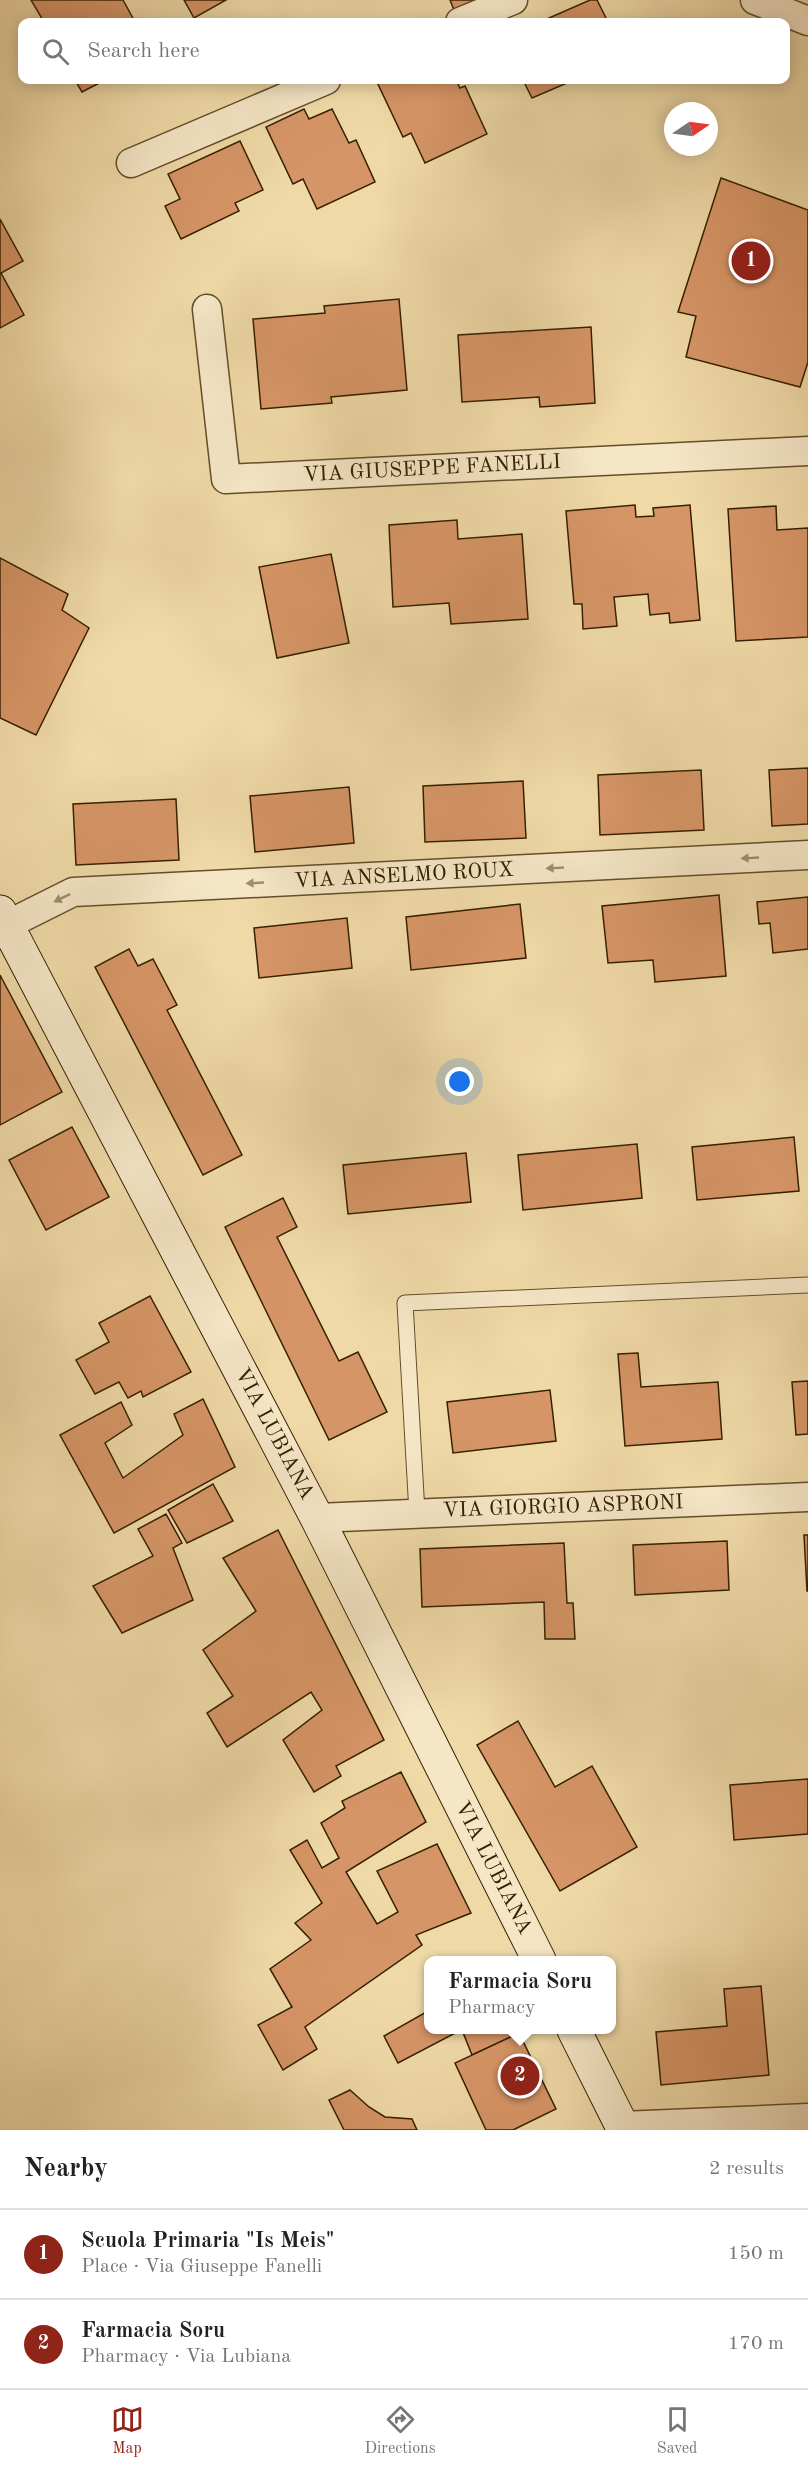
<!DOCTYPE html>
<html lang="en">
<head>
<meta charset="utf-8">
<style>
	body { margin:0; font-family:"Old Standard TT",serif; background:#f6f6f6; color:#222 }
	.compass { position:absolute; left:664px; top:102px; width:54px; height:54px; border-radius:50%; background:#fff; box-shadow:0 3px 15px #0003; rotate:77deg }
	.you { position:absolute; left:460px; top:1082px; width:21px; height:21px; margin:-15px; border:4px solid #fff; border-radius:50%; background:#1a73e8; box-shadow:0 0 0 9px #1a73e833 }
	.badge { display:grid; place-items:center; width:39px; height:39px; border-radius:50%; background:#8f2418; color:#fff; font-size:20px; font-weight:700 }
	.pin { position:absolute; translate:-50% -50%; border:3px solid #fff; box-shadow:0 2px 6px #0006 }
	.popup { position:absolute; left:424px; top:1956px; width:192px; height:78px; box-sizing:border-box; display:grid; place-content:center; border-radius:12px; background:#fff; filter:drop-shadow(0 2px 4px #0005); font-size:20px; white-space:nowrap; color:#767676 }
	.popup b { font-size:22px; color:#222 }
	.popup::after { content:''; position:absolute; left:50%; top:100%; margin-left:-12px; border:12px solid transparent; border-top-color:#fff }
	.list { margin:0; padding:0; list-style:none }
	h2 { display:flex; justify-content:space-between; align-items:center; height:78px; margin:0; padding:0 24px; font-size:26px }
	h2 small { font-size:20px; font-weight:400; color:#767676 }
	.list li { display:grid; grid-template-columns:39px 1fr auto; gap:18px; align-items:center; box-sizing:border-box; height:90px; padding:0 24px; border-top:2px solid #e0e0e0 }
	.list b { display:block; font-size:22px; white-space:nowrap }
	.list p { margin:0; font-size:20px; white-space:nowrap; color:#767676 }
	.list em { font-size:20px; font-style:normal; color:#767676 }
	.icon { flex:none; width:33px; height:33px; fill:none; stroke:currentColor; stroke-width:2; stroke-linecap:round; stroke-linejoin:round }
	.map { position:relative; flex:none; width:808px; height:2130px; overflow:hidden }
	.search { position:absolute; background:#fff; box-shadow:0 3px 15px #0003; left:18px; right:18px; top:18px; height:66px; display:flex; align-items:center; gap:15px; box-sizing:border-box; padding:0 21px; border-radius:12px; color:#767676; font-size:22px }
	.sheet { height:258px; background:#fff }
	nav { display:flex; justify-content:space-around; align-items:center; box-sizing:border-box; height:84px; border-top:2px solid #e0e0e0; background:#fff; font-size:16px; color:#767676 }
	nav a { display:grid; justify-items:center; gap:3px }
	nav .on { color:#8f2418 }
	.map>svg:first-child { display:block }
	.building { fill:#d69566; stroke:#362000; stroke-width:1.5 }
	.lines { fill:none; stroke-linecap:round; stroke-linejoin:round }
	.lane-casing { stroke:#644e2a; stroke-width:17 }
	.street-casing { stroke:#644e2a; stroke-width:31 }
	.secondary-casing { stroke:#362000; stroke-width:35 }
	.lane { stroke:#f5e6c6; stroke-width:15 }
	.street { stroke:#f5e6c6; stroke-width:28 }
	.secondary { stroke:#f5e6c6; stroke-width:33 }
	.oneway { fill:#9f8d6d }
	.labels { text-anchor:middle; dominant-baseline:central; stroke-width:4.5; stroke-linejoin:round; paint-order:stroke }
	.street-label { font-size:21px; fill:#362000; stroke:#f5e6c6 }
</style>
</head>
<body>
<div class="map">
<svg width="808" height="2130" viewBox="0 0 808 2130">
	<rect width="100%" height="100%" fill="#efd9a7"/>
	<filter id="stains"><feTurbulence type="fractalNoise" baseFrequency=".00333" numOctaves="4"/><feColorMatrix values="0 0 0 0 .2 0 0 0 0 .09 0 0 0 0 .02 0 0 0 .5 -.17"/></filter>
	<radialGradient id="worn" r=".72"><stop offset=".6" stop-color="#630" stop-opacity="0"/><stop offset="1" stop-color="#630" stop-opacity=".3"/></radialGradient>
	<g class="building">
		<path d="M 31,0 L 123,0 L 135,22 L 44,22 Z"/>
		<path d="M 184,0 L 226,0 L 194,18 Z"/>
		<path d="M 450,0 L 477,0 L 454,10 Z"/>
		<path d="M 590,0 L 597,0 L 608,22 L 540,22 Z"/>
		<path d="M 75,80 L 105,80 L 82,92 Z"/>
		<path d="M 376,80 L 456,80 L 460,88 L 465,86 L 487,134 L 425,163 L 411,133 L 403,137 Z"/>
		<path d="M 523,80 L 574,80 L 532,98 Z"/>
		<path d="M 304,109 L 309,119 L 332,109 L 349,143 L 356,140 L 375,182 L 317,209 L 303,179 L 293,184 L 266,127 Z"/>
		<path d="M 240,141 L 263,190 L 235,203 L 239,211 L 181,239 L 165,206 L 180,199 L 168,174 Z"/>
		<path d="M 721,178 L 808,210 L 808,362 L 800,387 L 686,357 L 696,316 L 678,312 Z"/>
		<path d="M 0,219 L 23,261 L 1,273 L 24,315 L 0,328 Z"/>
		<path d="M 399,299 L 407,390 L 331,397 L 332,403 L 261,409 L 253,319 L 325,313 L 324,306 Z"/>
		<path d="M 591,327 L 595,403 L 540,407 L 539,397 L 462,402 L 458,335 Z"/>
		<path d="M 635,505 L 636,517 L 654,516 L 653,508 L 690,505 L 700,620 L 670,623 L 669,613 L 650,615 L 648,594 L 614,597 L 617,626 L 583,629 L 582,604 L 574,604 L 566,511 Z"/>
		<path d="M 776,506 L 777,530 L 808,528 L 808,637 L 736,641 L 728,509 Z"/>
		<path d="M 457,520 L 458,539 L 522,534 L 528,619 L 451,624 L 449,603 L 393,607 L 389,525 Z"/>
		<path d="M 331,554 L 349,643 L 277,658 L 259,567 Z"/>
		<path d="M 0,558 L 68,594 L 62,610 L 89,628 L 36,735 L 0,718 Z"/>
		<path d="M 808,768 L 808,824 L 772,826 L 769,770 Z"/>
		<path d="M 701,770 L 704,830 L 600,835 L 598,775 Z"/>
		<path d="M 523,781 L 526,838 L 425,842 L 423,786 Z"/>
		<path d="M 349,787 L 354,843 L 255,852 L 250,796 Z"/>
		<path d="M 176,799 L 179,860 L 76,865 L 73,804 Z"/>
		<path d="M 719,895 L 726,976 L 655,982 L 653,960 L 608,963 L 602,906 Z"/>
		<path d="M 808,897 L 808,949 L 773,953 L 770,923 L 759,924 L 757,902 Z"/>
		<path d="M 520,904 L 526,958 L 411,970 L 406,917 Z"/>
		<path d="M 347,918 L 352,968 L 259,978 L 254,928 Z"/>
		<path d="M 129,949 L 138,966 L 153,959 L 177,1005 L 167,1010 L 242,1155 L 203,1175 L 95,967 Z"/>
		<path d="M 0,975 L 62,1092 L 0,1125 Z"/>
		<path d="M 72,1127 L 109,1197 L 46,1230 L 9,1160 Z"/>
		<path d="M 794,1137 L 799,1191 L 697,1200 L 692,1147 Z"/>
		<path d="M 637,1144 L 642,1198 L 523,1210 L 518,1155 Z"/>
		<path d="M 466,1153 L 471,1202 L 348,1214 L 343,1165 Z"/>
		<path d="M 283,1198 L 297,1227 L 277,1237 L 339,1361 L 358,1352 L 387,1412 L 329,1440 L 225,1227 Z"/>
		<path d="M 150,1296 L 191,1372 L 143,1397 L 141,1391 L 128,1398 L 119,1382 L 95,1394 L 76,1360 L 109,1342 L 99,1323 Z"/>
		<path d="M 638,1353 L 641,1387 L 718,1382 L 722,1439 L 625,1446 L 618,1354 Z"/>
		<path d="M 808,1381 L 808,1434 L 796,1435 L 792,1382 Z"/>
		<path d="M 550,1390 L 556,1441 L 453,1453 L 447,1402 Z"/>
		<path d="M 203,1399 L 235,1467 L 114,1533 L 60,1435 L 121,1402 L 132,1425 L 105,1443 L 123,1478 L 183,1435 L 174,1414 Z"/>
		<path d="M 213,1484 L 233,1521 L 187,1543 L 168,1510 Z"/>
		<path d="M 166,1514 L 182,1543 L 173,1548 L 193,1600 L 122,1633 L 93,1586 L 153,1556 L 138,1529 Z"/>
		<path d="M 278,1530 L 384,1740 L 336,1766 L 341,1776 L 314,1792 L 283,1740 L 322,1710 L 311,1692 L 227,1747 L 207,1713 L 233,1696 L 203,1650 L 256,1611 L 223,1558 Z"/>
		<path d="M 804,1535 L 808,1535 L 808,1591 L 807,1591 Z"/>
		<path d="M 727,1541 L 729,1590 L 635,1595 L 633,1545 Z"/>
		<path d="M 564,1543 L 567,1603 L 573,1603 L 575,1639 L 545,1639 L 544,1602 L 422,1607 L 420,1549 Z"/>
		<path d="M 518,1721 L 555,1787 L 592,1766 L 637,1847 L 560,1891 L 477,1745 Z"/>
		<path d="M 401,1772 L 426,1822 L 346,1872 L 377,1924 L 398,1912 L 377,1871 L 437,1844 L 471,1913 L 416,1935 L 422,1945 L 305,2027 L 317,2049 L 283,2070 L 258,2025 L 292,2007 L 270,1969 L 311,1940 L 295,1923 L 322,1903 L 290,1850 L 307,1840 L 322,1868 L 339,1858 L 321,1823 L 345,1808 L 342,1801 Z"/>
		<path d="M 808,1779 L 808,1834 L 734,1840 L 730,1785 Z"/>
		<path d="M 761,1986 L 769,2075 L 661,2085 L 656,2032 L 727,2026 L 724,1989 Z"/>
		<path d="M 428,2011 L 428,2030 L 461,2030 L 398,2063 L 384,2036 Z"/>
		<path d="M 462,2030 L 518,2030 L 519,2033 L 472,2055 Z"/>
		<path d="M 519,2033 L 556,2109 L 513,2130 L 486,2130 L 455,2063 Z"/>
		<path d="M 350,2090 L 369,2107 L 385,2117 L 412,2119 L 417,2130 L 344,2130 L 329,2100 Z"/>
	</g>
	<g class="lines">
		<defs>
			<path id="lane" d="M 417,1513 L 405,1303 L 808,1285"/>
			<g id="street">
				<path d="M 755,0 L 808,21"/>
				<path d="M 460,22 L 513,0"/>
				<path d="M 131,163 L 326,80"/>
				<path d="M 207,309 L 226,479 L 808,451"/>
				<path d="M 7,925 L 73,892 L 808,855"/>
				<path d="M 317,1518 L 808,1497"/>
				<path d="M 622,2126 L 808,2118"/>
			</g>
			<g id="secondary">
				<path d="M 0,912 L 317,1518 L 539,1960"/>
				<path d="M 574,2030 L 624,2130"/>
			</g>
		</defs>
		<use href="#lane" class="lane-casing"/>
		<use href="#street" class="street-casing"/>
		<use href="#secondary" class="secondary-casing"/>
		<use href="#lane" class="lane"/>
		<use href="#street" class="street"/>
		<use href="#secondary" class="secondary"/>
	</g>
	<defs><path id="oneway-solid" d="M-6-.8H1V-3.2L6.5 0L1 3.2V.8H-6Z" transform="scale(1.5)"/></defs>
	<g class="oneway">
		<use href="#oneway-solid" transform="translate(750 858) rotate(177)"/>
		<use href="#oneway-solid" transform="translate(555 868) rotate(177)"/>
		<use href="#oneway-solid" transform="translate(255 883) rotate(177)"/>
		<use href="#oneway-solid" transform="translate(62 898) rotate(154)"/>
	</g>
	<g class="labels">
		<g class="street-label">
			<text transform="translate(432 469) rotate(-3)">VIA GIUSEPPE FANELLI</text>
			<text transform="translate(404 876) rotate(-3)">VIA ANSELMO ROUX</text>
			<text transform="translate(274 1434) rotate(62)">VIA LUBIANA</text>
			<text transform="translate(563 1507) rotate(-2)">VIA GIORGIO ASPRONI</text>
			<text transform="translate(493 1868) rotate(63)">VIA LUBIANA</text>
		</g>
	</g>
	<rect width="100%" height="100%" filter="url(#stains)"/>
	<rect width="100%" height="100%" fill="url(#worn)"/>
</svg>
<svg class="compass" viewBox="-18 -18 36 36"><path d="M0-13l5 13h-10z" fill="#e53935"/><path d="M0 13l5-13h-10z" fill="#767676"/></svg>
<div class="you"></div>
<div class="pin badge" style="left:751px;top:261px">1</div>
<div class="pin badge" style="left:520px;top:2076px">2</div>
<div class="popup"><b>Farmacia Soru</b>Pharmacy</div>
<div class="search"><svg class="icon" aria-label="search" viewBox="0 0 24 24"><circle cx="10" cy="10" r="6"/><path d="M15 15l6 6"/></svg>Search here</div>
</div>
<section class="sheet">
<h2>Nearby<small>2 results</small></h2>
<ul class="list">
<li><span class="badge">1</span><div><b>Scuola Primaria &quot;Is Meis&quot;</b><p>Place · Via Giuseppe Fanelli</p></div><em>150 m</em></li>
<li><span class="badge">2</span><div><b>Farmacia Soru</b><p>Pharmacy · Via Lubiana</p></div><em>170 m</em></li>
</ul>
</section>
<nav>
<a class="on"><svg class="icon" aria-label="map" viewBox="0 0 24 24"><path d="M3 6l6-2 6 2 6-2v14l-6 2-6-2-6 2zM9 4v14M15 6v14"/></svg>Map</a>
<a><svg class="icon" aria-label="directions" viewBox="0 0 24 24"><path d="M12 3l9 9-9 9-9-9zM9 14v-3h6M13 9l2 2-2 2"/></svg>Directions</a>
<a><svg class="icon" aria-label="saved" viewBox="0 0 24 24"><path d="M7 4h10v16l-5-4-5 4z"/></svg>Saved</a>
</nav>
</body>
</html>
